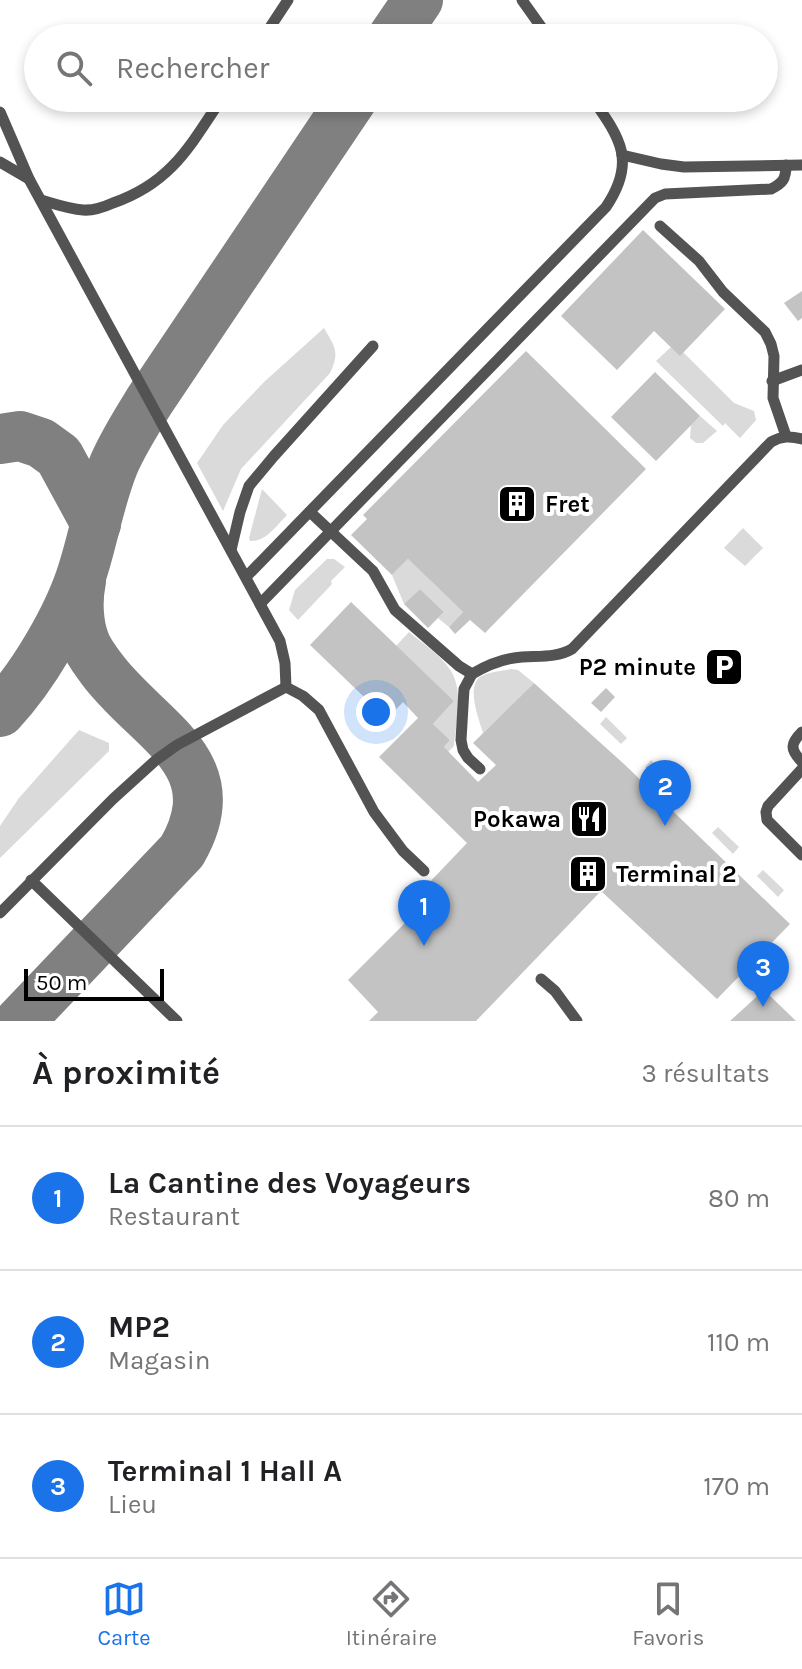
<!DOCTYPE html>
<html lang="fr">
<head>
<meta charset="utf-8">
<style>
	body { margin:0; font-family:Karla,sans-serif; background:#f6f6f6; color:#202124 }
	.scale { position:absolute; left:24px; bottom:20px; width:140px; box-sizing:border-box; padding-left:8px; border:4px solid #000; border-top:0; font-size:22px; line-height:28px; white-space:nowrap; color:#000; -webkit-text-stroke:6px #fff; paint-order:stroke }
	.you { position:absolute; left:376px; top:712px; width:28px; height:28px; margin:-20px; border:6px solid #fff; border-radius:50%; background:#1a73e8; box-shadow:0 0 0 12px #1a73e833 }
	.badge { display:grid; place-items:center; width:52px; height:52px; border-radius:50%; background:#1a73e8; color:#fff; font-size:26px; font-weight:700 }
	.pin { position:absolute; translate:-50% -66px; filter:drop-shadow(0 2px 4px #0008) }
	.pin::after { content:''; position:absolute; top:42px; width:28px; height:24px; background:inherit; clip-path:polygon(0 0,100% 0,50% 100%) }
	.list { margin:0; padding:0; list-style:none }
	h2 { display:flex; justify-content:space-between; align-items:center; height:104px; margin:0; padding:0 32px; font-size:34px }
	h2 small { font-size:26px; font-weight:400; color:#757577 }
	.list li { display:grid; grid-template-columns:52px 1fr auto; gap:24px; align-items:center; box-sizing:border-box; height:144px; padding:0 32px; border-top:2px solid #e0e0e0 }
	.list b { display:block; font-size:30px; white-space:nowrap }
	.list p { margin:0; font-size:26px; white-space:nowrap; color:#757577 }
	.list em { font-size:26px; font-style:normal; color:#757577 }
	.icon { flex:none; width:44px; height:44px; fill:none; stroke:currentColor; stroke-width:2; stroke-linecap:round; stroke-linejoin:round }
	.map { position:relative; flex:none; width:802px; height:1021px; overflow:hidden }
	.search { position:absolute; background:#fff; box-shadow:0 4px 12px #0003; left:24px; right:24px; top:24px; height:88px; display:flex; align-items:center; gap:20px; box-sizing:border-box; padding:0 28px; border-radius:44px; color:#757577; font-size:30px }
	.sheet { height:536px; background:#fff }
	nav { display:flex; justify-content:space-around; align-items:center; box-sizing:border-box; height:112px; border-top:2px solid #e0e0e0; background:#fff; font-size:22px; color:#757577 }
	nav a { display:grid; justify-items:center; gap:4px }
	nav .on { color:#1a73e8 }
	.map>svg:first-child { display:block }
	.green { fill:#dadada }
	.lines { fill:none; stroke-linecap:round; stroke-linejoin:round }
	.taxiway { stroke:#808080; stroke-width:50 }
	.building { fill:#c3c3c3 }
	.lane { stroke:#535353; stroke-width:11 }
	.labels { text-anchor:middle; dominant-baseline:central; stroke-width:8; stroke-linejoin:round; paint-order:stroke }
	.poi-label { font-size:24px; font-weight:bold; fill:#000; stroke:#fff; text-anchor:start }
</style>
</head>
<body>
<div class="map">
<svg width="802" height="1021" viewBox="0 0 802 1021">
	<rect width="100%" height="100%" fill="#fff"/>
	<g class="green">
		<path d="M 324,328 C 335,347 340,352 330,373 L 241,469 L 223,511 L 197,463 L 223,425 L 264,382 Z"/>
		<path d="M 671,347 L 683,352 L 734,403 L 754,411 L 756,420 L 740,438 L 725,423 L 723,426 L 656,361 Z"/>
		<path d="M 700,416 L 717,431 L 703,443 L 696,443 L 690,438 L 691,425 Z"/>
		<path d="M 262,489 L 287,515 C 276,526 266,542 250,541 L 249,538 Z"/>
		<path d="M 743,528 L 763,548 L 745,566 L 724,548 Z"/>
		<path d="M 327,559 L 334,559 L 345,567 L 331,581 L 332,584 L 298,620 L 289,610 L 295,590 Z"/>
		<path d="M 408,559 L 463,612 L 449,627 L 438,618 L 444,612 L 420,589 L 404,604 L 392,575 Z"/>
		<path d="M 409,632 C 422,643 441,655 451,671 C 464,692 456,723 454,746 L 448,752 L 444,747 L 450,740 L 433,724 L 454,701 L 396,646 Z"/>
		<path d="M 511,669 L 518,670 L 534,683 L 483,733 C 479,719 466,688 480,677 C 487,672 502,671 511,669 Z"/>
		<path d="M 606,717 L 627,738 L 621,744 L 600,724 Z"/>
		<path d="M 79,730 L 109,743 L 109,751 L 0,858 L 0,826 L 19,798 Z"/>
		<path d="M 651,760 L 672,781 L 666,787 L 645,767 Z"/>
		<path d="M 718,827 L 739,847 L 733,854 L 712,833 Z"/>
		<path d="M 763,870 L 784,890 L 778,897 L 757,876 Z"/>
	</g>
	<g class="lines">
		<g class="taxiway">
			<path d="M 392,38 L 418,0"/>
			<path d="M 0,439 L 20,436 L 41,443 L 59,456 L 96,524"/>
			<path d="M 0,712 C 33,677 69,616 83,570 C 94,535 100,498 114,464 C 124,441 137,421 150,400 L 353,98"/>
			<path d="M 20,1021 L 182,851 C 234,761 146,730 101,668 C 96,661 88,651 85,642 C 78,624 77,600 81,581"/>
		</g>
	</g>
	<g class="building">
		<path d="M 643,230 L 725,309 L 680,356 L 654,331 L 617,370 L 561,316 Z"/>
		<path d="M 802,291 L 802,318 L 798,321 L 784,303 Z"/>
		<path d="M 526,351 L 646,469 L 485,633 L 470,620 L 455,634 L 449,627 L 463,612 L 408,559 L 392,575 L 351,535 L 367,519 L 363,515 Z"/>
		<path d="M 655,372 L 700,416 L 656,461 L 611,417 Z"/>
		<path d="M 420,589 L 444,612 L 428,628 L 404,604 Z"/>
		<path d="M 351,602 L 454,701 L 433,724 L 450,740 L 444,747 L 478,782 L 496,765 L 473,743 L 534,683 L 624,764 L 790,924 L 717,999 L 601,891 L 476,1021 L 369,1021 L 378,1012 L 348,980 L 414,914 L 406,907 L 467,843 L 379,757 L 418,718 L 403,702 L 387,719 L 310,645 Z"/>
		<path d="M 606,688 L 615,697 L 601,712 L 591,703 Z"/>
		<path d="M 764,990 L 796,1021 L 730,1021 Z"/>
	</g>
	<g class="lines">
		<g class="lane">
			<path d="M 522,0 L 549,38"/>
			<path d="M 263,38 L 288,0"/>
			<path d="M 0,112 L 29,179 L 0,162"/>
			<path d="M 622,155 L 661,164 L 684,167 L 802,165"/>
			<path d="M 29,179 L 280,641 L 285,663 L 286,687 L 303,696 L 319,710 L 374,812 L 403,851 L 424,871"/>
			<path d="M 41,200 C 55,204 69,209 83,210 C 94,211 104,207 113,203 C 171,183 190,146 222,98"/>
			<path d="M 660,226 L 699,261 L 723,292 L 765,332 L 771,344 L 774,356 L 773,398 L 786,436"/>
			<path d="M 772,381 L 802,370"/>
			<path d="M 310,512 L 373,571 L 395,610 L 459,666 L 472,674"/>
			<path d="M 231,550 L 240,512 L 249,486 L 274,456 L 373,346"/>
			<path d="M 246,577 L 606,207 C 637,161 620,138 592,98"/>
			<path d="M 260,604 L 655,198 L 665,194 L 771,189 C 783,183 786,179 786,165"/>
			<path d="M 802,732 C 790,744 790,749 802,762"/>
			<path d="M 480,769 L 468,758 L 463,750 L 461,740 L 464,689 L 472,674 C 484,667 500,660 514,658 C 533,655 555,659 572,649 L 771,442 C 781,436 790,436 802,439"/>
			<path d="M 802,769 L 768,806 L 766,812 L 767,820 L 802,855"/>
			<path d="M 31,880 L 177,1021"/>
			<path d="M 0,913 L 113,799 L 156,760 L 177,745 L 286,687"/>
			<path d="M 541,979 L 555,991 L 577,1021"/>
		</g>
	</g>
	<defs>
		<symbol id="building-square" viewBox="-11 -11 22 22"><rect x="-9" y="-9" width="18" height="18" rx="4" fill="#000" stroke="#fff"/><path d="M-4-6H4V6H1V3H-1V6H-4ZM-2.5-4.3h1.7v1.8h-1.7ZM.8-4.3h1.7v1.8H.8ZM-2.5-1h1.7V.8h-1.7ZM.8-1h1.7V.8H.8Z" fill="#fff"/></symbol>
		<symbol id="parking-square" viewBox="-11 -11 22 22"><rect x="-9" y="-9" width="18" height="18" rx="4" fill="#000" stroke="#fff"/><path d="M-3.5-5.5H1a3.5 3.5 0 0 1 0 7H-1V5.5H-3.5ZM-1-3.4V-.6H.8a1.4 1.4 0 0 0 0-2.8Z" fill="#fff"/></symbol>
		<symbol id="restaurant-square" viewBox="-11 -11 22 22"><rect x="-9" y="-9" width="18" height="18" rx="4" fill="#000" stroke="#fff"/><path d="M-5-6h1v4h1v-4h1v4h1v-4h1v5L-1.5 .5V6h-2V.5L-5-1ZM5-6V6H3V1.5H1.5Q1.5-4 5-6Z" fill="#fff"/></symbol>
	</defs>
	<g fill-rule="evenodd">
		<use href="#building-square" x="495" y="482" width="44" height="44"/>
		<use href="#parking-square" x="702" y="645" width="44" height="44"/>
		<use href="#restaurant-square" x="567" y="797" width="44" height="44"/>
		<use href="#building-square" x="566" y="852" width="44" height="44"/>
	</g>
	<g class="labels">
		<g class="poi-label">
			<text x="545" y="504">Fret</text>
			<text x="696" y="667" text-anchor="end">P2 minute</text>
			<text x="561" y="819" text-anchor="end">Pokawa</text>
			<text x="616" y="874">Terminal 2</text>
		</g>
	</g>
</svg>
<div class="scale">50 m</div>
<div class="you"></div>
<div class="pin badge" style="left:424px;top:946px">1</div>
<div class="pin badge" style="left:665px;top:826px">2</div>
<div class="pin badge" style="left:763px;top:1007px">3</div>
<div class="search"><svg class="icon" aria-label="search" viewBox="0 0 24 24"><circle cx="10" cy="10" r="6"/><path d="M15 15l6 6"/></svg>Rechercher</div>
</div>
<section class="sheet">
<h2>À proximité<small>3 résultats</small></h2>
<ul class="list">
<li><span class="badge">1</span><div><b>La Cantine des Voyageurs</b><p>Restaurant</p></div><em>80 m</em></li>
<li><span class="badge">2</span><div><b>MP2</b><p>Magasin</p></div><em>110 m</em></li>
<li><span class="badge">3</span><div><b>Terminal 1 Hall A</b><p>Lieu</p></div><em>170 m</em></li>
</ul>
</section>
<nav>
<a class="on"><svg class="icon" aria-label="map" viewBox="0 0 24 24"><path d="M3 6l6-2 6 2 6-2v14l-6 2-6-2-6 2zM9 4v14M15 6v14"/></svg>Carte</a>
<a><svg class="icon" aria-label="directions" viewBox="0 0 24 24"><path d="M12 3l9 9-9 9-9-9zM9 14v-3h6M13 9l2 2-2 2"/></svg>Itinéraire</a>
<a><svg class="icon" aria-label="saved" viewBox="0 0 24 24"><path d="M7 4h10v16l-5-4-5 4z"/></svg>Favoris</a>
</nav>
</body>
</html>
